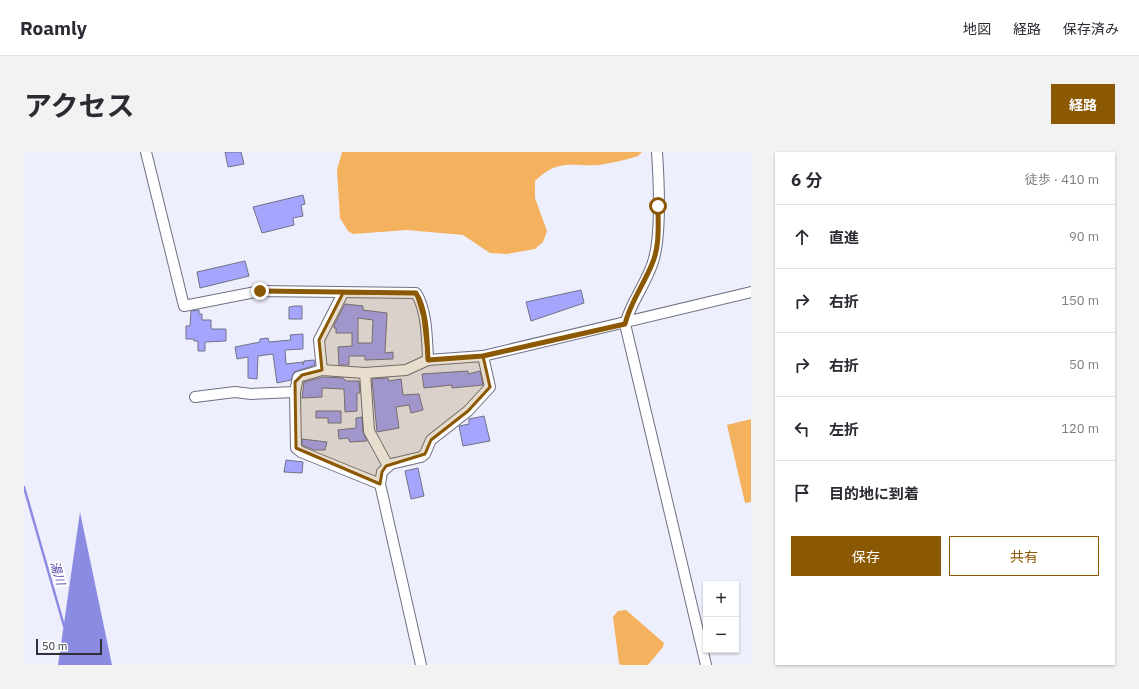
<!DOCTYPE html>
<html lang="ja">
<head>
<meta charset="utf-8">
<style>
	body { margin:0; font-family:"IBM Plex Sans","Noto Sans JP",sans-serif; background:#f2f2f3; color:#2b2b33 }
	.controls { position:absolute; right:12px; bottom:12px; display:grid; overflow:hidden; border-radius:0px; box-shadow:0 1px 3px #0004 }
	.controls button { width:36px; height:36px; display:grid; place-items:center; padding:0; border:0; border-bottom:1px solid #e1e1e2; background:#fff; color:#2b2b33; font:20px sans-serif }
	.scale { position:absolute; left:12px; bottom:10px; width:66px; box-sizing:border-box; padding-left:4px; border:2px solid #2f3038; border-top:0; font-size:11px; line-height:14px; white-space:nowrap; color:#2f3038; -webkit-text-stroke:3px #fefefe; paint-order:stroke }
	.stop { position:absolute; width:12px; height:12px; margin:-9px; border:3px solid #8b5804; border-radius:50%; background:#fff }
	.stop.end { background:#8b5804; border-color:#fff; box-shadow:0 1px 4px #0008 }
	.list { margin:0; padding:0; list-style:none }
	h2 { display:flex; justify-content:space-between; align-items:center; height:52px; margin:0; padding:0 16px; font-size:17px }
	h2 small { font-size:13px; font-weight:400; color:#7c7c81 }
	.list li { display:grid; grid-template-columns:26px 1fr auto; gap:12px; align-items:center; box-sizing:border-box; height:64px; padding:0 16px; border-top:1px solid #e1e1e2 }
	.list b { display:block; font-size:15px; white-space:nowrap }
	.list em { font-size:13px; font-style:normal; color:#7c7c81 }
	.actions { display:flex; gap:8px; padding:12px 16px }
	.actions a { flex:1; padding:9px 0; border:1px solid #8b5804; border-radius:0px; text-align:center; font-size:14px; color:#8b5804 }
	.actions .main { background:#8b5804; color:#fff }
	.icon { flex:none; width:22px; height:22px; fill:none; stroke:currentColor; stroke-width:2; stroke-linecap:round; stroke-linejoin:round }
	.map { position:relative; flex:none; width:727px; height:513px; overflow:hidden; border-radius:0px }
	header { display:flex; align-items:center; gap:24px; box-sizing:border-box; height:56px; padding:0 20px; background:#fff; border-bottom:1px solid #e1e1e2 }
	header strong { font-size:19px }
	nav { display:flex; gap:22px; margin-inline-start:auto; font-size:14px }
	.intro { display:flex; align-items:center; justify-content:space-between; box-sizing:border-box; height:96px; padding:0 24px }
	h1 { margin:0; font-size:28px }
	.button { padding:10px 18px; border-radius:0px; background:#8b5804; color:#fff; font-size:14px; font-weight:700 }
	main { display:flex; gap:24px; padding:0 24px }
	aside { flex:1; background:#fff; border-radius:0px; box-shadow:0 1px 3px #0004 }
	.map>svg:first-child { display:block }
	.green { fill:#f4b15e }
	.water { fill:#8c8be2 }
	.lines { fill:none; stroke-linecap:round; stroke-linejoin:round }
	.stream { stroke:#8c8be2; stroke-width:2.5 }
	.building { fill:#a5a5fe; stroke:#707285; fill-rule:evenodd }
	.minor-casing { stroke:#6e6f83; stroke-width:12 }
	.minor { stroke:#fff; stroke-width:10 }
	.route { stroke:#8b5804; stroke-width:5 }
	.marked { fill:#8b5804; fill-opacity:0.2; stroke:#8b5804; stroke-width:3; stroke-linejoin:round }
	.labels { text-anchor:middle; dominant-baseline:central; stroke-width:4; stroke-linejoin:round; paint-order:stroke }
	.water-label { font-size:12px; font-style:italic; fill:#4b3fa4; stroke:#fefefe }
</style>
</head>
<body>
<header>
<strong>Roamly</strong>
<nav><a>地図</a><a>経路</a><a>保存済み</a></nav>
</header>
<div class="intro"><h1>アクセス</h1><a class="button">経路</a></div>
<main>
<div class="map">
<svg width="727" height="513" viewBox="0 0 727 513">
	<rect width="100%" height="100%" fill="#eeeffd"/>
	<g class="green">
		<path d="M 318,0 L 618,0 L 614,4 C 602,8 588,11 575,13 C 548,15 535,6 511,29 L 511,46 L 523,79 L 519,90 L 511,97 L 483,102 L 466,101 L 439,83 L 383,78 L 329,82 L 324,79 L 316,66 L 313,18 Z"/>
		<path d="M 727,267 L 727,350 L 721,351 L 703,273 Z"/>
		<path d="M 602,458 L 640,491 L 639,495 L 624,513 L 597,513 L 595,511 L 589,465 L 594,459 Z"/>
	</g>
	<path class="water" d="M 56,360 L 88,513 L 34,513 Z"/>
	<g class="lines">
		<path class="stream" d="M 0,335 L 40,474"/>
	</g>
	<g class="building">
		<path d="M 201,0 L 217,0 L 220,12 L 204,15 Z"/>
		<path d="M 279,43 L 281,52 L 277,53 L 279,64 L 269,66 L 270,73 L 238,81 L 229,55 Z"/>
		<path d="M 221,109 L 225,124 L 176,136 L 173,120 Z"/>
		<path d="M 557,138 L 560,151 L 507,169 L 502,150 Z"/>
		<path d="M 321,152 L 339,154 L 339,158 L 363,161 L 361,201 L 369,200 L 369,207 L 341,208 L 341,204 L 325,204 L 325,213 L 315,213 L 314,195 L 328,194 L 328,181 L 312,181 L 312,176 L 310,176 L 310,173 ZM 334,166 L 349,168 L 348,191 L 334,191 Z"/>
		<path d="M 271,154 L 278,154 L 278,167 L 265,167 L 265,155 Z"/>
		<path d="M 175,158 L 175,162 L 178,162 L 178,168 L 187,168 L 187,177 L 202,177 L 202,189 L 181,190 L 181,199 L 174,199 L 174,189 L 170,189 L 170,187 L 162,187 L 162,174 L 166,174 L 167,159 Z"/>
		<path d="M 279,182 L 279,197 L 261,198 L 262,212 L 279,210 L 279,213 L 280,209 L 290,208 L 291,213 L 270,220 L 267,228 L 253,231 L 249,202 L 234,204 L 233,227 L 224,226 L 224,205 L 213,207 L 211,195 L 236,190 L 236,187 L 244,186 L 245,190 L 267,188 L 266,183 Z"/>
		<path d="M 444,219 L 444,222 L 456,219 L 459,233 L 428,236 L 428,233 L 400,236 L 398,222 Z"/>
		<path d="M 299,225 L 319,226 L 322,229 L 335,229 L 336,241 L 333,241 L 333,259 L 321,260 L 320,237 L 298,236 L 298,245 L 278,246 L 280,230 Z"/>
		<path d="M 364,226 L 365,229 L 377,227 L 379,243 L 395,242 L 399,258 L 387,261 L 385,253 L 372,255 L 375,276 L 353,280 L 348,227 Z"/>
		<path d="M 292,259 L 317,259 L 317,271 L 304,271 L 304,266 L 292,266 Z"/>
		<path d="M 460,264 L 466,289 L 439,294 L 435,274 L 445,272 L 445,267 Z"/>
		<path d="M 338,265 L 339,280 L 343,289 L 326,290 L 324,286 L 315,287 L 314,278 L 332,276 L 332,266 Z"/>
		<path d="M 278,287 L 303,290 L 301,298 L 290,298 L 280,294 L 278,293 Z"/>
		<path d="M 262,308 L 279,310 L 278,321 L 260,320 Z"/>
		<path d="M 394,316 L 400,344 L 387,347 L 381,319 Z"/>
	</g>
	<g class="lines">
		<defs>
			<g id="minor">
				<path d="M 122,0 L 160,154 L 236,139 L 392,141 C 403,158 403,187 404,208 L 459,204 L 727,140"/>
				<path d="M 633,0 C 635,30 638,82 629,110 C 622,132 607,150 601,172 L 682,513"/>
				<path d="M 298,218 L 295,188 L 319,141"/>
				<path d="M 341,221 L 345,279 L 364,314"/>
				<path d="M 271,240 L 272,296 L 277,300 L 356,332"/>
				<path d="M 171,245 L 211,240 L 227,242 L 271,240 L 274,225 L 298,218 L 341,221 L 382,218 L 404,208"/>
				<path d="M 397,513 L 356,332 L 358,320 L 367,312 L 397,305 L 401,302 L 407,288 L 444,259 L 466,235 L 459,204"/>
			</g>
		</defs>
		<use href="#minor" class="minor-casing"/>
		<use href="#minor" class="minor"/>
	</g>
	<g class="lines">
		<path class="route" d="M 236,139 L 392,141 C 403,158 403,187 404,208 L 459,204 L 601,172 C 606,151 620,132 628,112 C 636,94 634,73 634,54"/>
	</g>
	<path class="marked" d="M 319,141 L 392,141 L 399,165 L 404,208 L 459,204 L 466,235 L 444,259 L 407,288 L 401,302 L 362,314 L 358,320 L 356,332 L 272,296 L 271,230 L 278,223 L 298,218 L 295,188 Z"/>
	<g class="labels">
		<g class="water-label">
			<text transform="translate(34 421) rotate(74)">湯川</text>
		</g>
	</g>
</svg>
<div class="controls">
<button>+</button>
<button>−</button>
</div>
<div class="scale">50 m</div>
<div class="stop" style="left:634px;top:54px"></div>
<div class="stop end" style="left:236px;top:139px"></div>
</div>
<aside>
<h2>6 分<small>徒歩 · 410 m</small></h2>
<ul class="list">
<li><svg class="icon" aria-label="ahead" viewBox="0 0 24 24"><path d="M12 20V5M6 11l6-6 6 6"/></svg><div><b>直進</b></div><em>90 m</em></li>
<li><svg class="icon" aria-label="right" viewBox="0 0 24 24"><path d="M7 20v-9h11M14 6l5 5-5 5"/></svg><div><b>右折</b></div><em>150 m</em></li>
<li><svg class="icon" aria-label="right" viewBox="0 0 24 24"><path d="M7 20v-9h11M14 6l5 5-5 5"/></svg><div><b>右折</b></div><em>50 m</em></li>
<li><svg class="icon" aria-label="left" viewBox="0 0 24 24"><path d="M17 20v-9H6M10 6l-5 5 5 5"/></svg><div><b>左折</b></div><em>120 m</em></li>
<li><svg class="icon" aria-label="arrive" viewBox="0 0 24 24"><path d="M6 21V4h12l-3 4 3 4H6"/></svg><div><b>目的地に到着</b></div></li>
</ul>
<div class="actions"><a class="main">保存</a><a>共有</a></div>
</aside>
</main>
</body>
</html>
